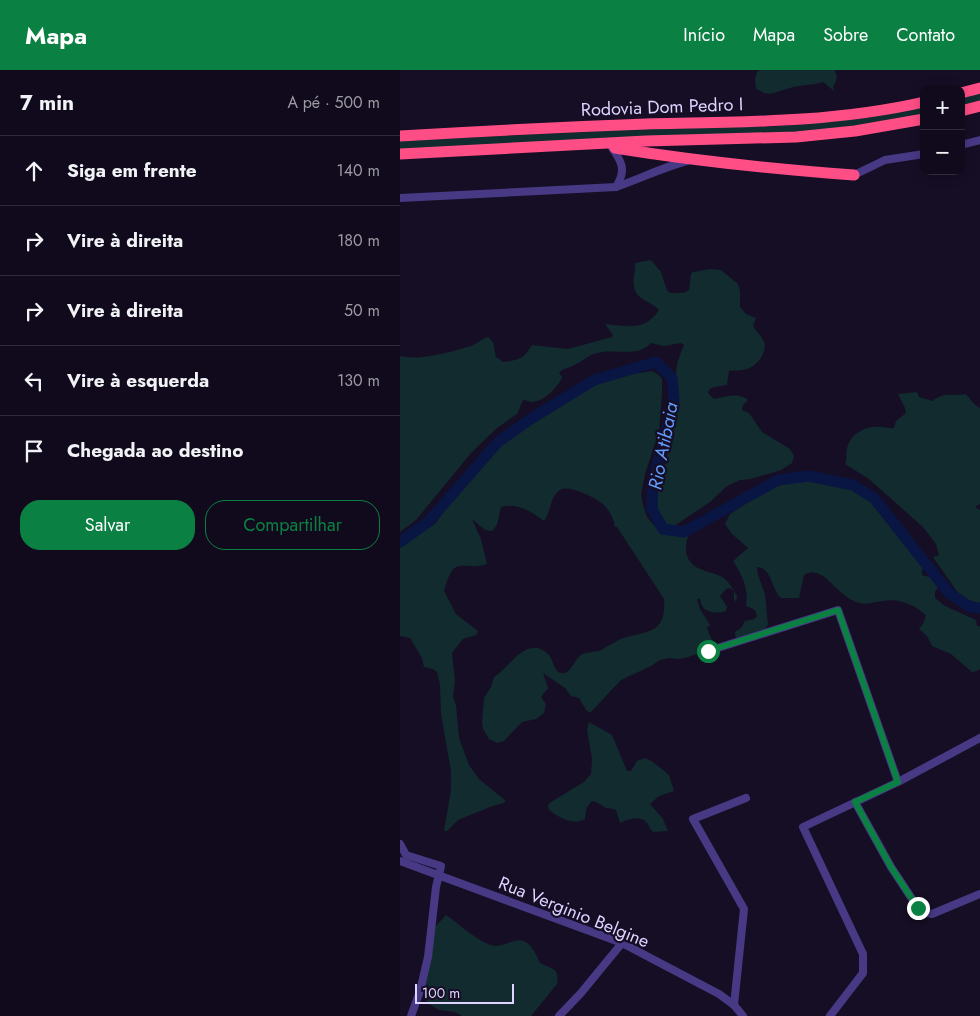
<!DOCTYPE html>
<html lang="pt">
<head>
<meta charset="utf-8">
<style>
	body { margin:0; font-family:Jost,sans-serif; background:#1e1829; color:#f1f3f6 }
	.controls { position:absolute; right:15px; top:15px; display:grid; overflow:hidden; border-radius:10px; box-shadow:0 2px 12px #0003 }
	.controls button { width:45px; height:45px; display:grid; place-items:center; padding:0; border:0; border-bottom:1px solid #302b3b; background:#100a1c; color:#f1f3f6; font:25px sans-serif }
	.scale { position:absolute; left:15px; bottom:12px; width:99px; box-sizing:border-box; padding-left:5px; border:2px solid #dfd3ff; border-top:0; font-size:14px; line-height:18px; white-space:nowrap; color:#dfd3ff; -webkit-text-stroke:4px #160e25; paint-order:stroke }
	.stop { position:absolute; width:15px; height:15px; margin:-11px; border:4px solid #0b8043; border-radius:50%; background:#fff }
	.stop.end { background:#0b8043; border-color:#fff; box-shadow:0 1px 5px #0008 }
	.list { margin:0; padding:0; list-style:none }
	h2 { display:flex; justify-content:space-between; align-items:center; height:65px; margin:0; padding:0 20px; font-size:21px }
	h2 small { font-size:16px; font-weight:400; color:#9c9aa3 }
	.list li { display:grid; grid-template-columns:32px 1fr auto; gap:15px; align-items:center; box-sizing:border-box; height:70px; padding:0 20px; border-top:1px solid #302b3b }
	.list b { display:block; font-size:19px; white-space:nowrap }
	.list em { font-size:16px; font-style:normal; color:#9c9aa3 }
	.actions { display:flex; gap:10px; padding:15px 20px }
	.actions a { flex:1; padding:11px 0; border:1px solid #0b8043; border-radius:20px; text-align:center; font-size:18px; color:#0b8043 }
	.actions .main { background:#0b8043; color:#fff }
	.icon { flex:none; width:28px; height:28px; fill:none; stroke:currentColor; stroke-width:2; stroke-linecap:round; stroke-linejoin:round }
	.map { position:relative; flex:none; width:580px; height:946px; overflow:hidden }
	header { display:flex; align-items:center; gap:30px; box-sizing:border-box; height:70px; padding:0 25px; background:#0b8043; color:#fff }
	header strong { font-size:24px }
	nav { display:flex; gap:28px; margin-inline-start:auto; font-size:18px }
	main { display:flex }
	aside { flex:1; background:#100a1c }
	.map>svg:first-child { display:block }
	.green { fill:#112b2f }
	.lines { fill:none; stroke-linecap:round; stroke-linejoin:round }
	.river { stroke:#091543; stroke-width:11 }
	.minor { stroke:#483985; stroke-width:8 }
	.highway { stroke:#ff4e86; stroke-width:11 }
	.route { stroke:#0b8043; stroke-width:6 }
	.labels { text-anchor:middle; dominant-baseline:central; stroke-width:4.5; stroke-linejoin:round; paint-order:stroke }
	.street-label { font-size:18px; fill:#dfd3ff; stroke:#160e25 }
	.water-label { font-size:19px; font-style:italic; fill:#619cff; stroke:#160e25 }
</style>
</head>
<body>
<header>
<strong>Mapa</strong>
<nav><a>Início</a><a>Mapa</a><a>Sobre</a><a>Contato</a></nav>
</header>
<main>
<aside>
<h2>7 min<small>A pé · 500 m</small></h2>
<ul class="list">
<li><svg class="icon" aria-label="ahead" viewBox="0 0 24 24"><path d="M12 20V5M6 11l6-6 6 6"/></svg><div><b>Siga em frente</b></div><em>140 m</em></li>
<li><svg class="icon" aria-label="right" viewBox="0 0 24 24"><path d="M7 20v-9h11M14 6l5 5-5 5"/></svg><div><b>Vire à direita</b></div><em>180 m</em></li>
<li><svg class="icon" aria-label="right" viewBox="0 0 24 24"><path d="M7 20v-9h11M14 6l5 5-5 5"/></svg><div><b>Vire à direita</b></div><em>50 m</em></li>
<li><svg class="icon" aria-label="left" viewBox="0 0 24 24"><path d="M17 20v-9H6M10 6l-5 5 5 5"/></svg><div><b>Vire à esquerda</b></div><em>130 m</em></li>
<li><svg class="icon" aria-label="arrive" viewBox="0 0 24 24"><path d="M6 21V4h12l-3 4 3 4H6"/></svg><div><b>Chegada ao destino</b></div></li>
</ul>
<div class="actions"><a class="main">Salvar</a><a>Compartilhar</a></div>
</aside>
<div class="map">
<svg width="580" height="946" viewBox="0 0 580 946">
	<rect width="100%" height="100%" fill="#160e25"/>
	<g class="green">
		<path d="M 360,0 L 434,0 C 439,6 436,11 433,17 L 434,21 L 423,12 C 412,16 401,14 390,18 C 376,21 369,29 356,18 L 355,9 L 357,2 Z"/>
		<path d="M 580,23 L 580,32 L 561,36 L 561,28 Z"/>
		<path d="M 524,36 L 524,45 L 492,51 L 411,62 L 0,79 L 0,71 L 322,55 L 369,57 L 410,53 Z"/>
		<path d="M 251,190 L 261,202 L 267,220 L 270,223 L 284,223 L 289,220 L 291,204 L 293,202 L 310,199 L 321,200 L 338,214 L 340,221 L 340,237 L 346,244 L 356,248 L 353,256 C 356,261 362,267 364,272 C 368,281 357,295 349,298 C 344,301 336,300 329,301 L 327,315 L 314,317 L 310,319 L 308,323 L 314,329 C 326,327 338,322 348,330 L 343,335 L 342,340 L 349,343 L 362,362 L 390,379 L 394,386 L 392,393 L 381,400 L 351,409 L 340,410 L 327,416 L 310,432 L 274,456 L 267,455 L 256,444 L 253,436 L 253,421 L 262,408 L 264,395 L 268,391 L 267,384 L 271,375 C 263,356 274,346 278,329 C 279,323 276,316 276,310 C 275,298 279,286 284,275 L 281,273 L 264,276 L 251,273 C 238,288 215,278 197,283 C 189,285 184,290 176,294 C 170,298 163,298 159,303 L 162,307 C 159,317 142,333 131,332 C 128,331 126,330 123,330 L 117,344 L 97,358 L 71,383 L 16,450 L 0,462 L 0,286 C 20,291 51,282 71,276 C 77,274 81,269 88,267 L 93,272 L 96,287 L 103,292 C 111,291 122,290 127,282 C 129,280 130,277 132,275 L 168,279 L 212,267 L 213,265 L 205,254 C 228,256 244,262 259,240 C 251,231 236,230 234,217 C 232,209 236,201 235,193 Z"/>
		<path d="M 252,301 L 258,304 L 262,309 L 262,324 L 259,361 L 245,404 L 241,425 L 243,435 L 247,447 L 257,459 L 274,464 L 291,461 C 282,476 284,494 303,500 C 309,503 316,503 322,507 C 329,511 333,519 337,526 L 336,532 L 334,529 L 334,521 L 330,518 L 326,519 L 320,526 L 327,537 L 326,541 C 319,544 306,543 302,536 C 301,534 301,532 300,529 L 297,529 L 300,539 L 310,555 L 307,558 L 315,578 L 285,588 L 278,589 L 269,588 L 260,590 L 251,596 L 221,610 L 190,643 L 186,640 L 179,628 L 171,626 L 165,618 L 143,603 L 148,618 L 141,627 L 146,634 L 144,643 L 136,649 L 122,652 L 104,671 L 97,673 L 89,669 L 83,659 L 82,652 L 84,628 L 91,617 L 94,607 C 110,598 126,564 148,584 C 153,589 153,597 158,602 C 172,608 173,588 183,584 C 188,582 194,582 199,581 C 207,577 220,568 227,567 C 253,561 266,560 264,529 L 217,457 L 215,457 C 214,449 210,442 205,436 C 198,429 169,414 160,420 C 150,426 151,442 144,451 C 132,442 117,432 101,437 L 97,455 L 92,461 L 85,460 L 72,449 L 81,469 L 87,494 C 61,502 55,482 44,521 L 56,544 L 78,561 L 76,565 L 63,569 L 52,583 L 55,611 L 53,627 L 56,635 L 59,668 L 69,695 L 79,709 L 106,731 L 103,733 L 90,737 L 58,750 L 47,761 L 44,761 L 51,720 L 51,701 L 41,644 L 40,615 L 37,602 L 33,599 L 24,597 L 22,588 L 10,568 L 0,566 L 0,476 L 35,454 L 77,395 L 125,352 L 201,303 L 210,302 L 225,305 Z"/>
		<path d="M 517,322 L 519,327 L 532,331 C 547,321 550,327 566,324 L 574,334 L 580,338 L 580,434 L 575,437 L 580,440 L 580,534 L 561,527 L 533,487 L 539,485 L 536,474 L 523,457 L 469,409 L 445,394 C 448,388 445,385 447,379 C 450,363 467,355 482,357 C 487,357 490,359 494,358 L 496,351 L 506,343 L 505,338 L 498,324 Z"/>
		<path d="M 426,406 L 449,413 L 486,441 L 506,467 L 522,483 L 523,487 L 522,505 C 530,507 536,508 538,517 L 535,522 L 535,528 L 545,536 L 576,550 L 577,556 L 580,556 L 580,599 L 577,601 L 572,602 L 551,584 L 532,576 L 527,566 L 519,559 L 523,554 L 526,545 C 514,535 500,528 483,531 C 473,532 466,536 456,532 C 453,530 449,529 446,526 C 434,519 420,494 404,505 L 399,528 L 381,528 C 371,519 372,498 357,497 L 358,505 L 365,524 L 368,555 L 365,559 L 337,569 L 335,565 L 335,562 L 341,558 L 345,551 L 354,549 L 357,546 C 356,539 352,538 346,536 C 349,519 342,505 333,491 L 348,478 L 332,464 L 325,454 L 330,444 L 369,418 L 399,410 L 421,408 Z"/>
		<path d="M 189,652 L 212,665 L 227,701 L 231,701 L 237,691 L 245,688 L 253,692 L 269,705 L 274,721 L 259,726 L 250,734 L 263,749 L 268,761 L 253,762 C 251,760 249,757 248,754 C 241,744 228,749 220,753 L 216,740 C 213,738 210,739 206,738 C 201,735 198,732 192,731 C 186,736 186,742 185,749 C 172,756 159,747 149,740 L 148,735 L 151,732 L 184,712 L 191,704 L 192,688 L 187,660 Z"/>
		<path d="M 46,845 C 59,854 74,868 88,874 C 108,884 122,849 140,893 C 152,899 160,898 157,914 L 131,946 L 62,946 L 55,942 L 39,940 L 29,934 L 25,928 L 24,916 L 35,857 Z"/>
	</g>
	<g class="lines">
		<path class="river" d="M 0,472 L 28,452 L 98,372 L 129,350 L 194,310 L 256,292 L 272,308 L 274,330 L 253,412 L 252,439 L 263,459 L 284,462 L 378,410 L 409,406 L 453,415 L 474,428 L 549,523 L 570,537 L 580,538"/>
		<g class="minor">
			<path d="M 561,75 L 580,70"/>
			<path d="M 212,78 C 223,93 226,101 216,117"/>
			<path d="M 454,105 L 485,90 L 524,84"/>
			<path d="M 0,128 L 216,117 C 240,109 263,97 287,91"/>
			<path d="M 308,581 L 438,540 L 498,712"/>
			<path d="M 455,732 L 491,797 L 518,838 L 523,842 L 532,844 L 580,824"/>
			<path d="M 0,774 L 6,785 L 41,796 L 36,817 L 28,887 L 20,921 L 11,946"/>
			<path d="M 0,791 L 222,873 L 319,924 L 334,935 L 343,946"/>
			<path d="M 334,935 L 344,839 L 293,749 L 346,728"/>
			<path d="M 159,946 L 181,923 L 222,873"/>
			<path d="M 430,946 L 463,903 L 463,884 L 403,757 L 498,712 L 580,668"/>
		</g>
		<g class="highway">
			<path d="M 561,23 L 580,18"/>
			<path d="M 561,41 L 580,36"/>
			<path d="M 0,66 C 82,61 164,57 246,54 C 339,52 432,53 524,32"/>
			<path d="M 215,78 C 295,91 373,99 454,105"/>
			<path d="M 0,84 L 246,71 L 396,67 L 455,61 L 524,49"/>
		</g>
	</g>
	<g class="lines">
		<path class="route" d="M 308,581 L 438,540 L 498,712 L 455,732 L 491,797 L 518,838"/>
	</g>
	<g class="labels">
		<g class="street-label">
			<text transform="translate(262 37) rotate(-2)">Rodovia Dom Pedro I</text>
			<text transform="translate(174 842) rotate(22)">Rua Verginio Belgine</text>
		</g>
		<g class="water-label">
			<text transform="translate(263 376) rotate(-79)">Rio Atibaia</text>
		</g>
	</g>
</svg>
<div class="controls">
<button>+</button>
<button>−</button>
</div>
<div class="scale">100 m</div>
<div class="stop" style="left:308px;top:581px"></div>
<div class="stop end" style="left:518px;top:838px"></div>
</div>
</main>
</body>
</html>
